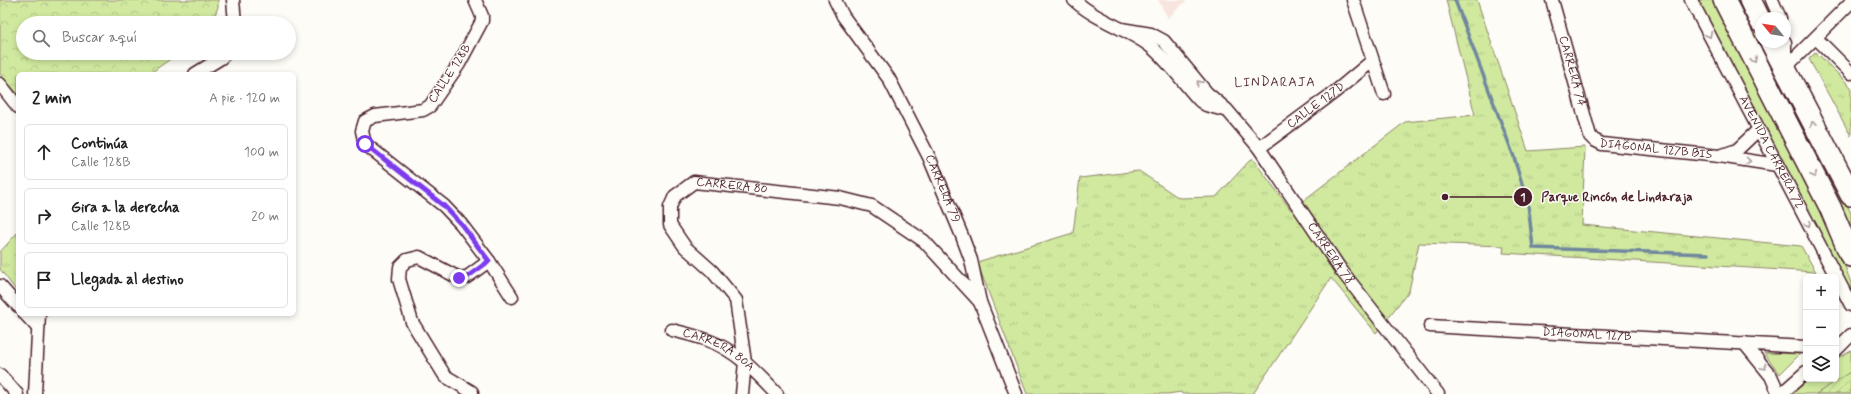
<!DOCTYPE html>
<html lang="es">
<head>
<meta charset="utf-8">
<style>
	body { margin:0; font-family:Mynerve,sans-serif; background:#f6f6f6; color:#222 }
	.controls { position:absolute; right:12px; bottom:12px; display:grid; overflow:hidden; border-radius:6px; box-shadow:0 2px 6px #0003 }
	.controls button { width:36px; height:36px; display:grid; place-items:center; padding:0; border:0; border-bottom:1px solid #e0e0e0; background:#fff; color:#222; font:20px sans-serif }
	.compass { position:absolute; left:1755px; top:12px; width:36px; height:36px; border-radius:50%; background:#fff; box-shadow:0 2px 6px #0003; rotate:300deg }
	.stop { position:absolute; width:12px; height:12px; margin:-9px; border:3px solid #7c3aed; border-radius:50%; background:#fff }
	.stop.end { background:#7c3aed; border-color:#fff; box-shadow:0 1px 4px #0008 }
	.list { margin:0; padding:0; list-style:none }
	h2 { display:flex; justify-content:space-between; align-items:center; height:52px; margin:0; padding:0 16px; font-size:17px }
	h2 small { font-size:13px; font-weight:400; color:#767676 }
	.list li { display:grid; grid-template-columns:26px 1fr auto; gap:12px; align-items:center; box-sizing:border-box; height:56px; margin:0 8px 8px; padding:0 8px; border:1px solid #e0e0e0; border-radius:6px }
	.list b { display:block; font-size:15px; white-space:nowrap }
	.list p { margin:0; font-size:13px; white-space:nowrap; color:#767676 }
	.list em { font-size:13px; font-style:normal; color:#767676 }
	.icon { flex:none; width:22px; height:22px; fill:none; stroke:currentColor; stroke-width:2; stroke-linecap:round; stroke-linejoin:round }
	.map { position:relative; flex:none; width:1851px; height:394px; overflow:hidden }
	.search { position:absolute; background:#fff; box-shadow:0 2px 6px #0003; left:16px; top:16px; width:280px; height:44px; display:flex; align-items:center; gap:10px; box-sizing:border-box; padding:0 14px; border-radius:22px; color:#767676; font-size:15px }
	.panel { position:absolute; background:#fff; box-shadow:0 2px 6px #0003; left:16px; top:72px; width:280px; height:244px; border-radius:6px }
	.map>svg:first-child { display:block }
	.built { fill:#f8e5e0 }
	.grass { fill:#d0e99f; stroke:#8d8465 }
	.forest { fill:url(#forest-crowns); stroke:#8d8465 }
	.park { fill:url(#park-tufts); stroke:#8d8465 }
	.garden { fill:url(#garden-furrows); stroke:#8d8465 }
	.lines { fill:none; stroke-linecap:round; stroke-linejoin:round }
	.stream { stroke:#70879e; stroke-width:3.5 }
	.street-casing { stroke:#4a1f2b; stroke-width:15 }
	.highway-casing { stroke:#4a1f2b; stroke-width:24 }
	.street { stroke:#fdfcf7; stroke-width:12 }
	.highway { stroke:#fdfcf7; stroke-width:21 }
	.oneway { stroke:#ac999b }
	.route { stroke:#7c3aed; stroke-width:5 }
	.labels { text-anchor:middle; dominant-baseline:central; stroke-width:3; stroke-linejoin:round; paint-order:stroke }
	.street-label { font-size:12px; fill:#4a1f2b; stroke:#fdfcf7 }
	.neighbourhood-label { font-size:13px; letter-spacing:1px; fill:#4a1f2b; stroke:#fdfcf7 }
	.leader { fill:none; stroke:#4a1f2b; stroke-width:1.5 }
	.callout-dot { fill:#4a1f2b; stroke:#fdfcf7; stroke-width:1.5 }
	.mark-label { font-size:12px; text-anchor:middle; font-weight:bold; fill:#fff }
	.callout-label { font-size:13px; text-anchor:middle; font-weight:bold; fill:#4a1f2b; stroke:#fdfcf7; stroke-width:3; stroke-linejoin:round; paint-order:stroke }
</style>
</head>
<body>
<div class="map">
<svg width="1851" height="394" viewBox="0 0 1851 394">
	<defs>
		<pattern id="forest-crowns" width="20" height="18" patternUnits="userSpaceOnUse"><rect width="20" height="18" fill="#d0e99f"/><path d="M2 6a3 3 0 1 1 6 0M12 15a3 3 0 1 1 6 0" fill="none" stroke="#b4c789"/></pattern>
		<pattern id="park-tufts" width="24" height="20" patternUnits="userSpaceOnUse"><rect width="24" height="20" fill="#d0e99f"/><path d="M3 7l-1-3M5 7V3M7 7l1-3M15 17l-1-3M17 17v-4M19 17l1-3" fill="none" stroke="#b4c789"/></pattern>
		<pattern id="garden-furrows" width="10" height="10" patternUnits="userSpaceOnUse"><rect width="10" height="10" fill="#d0e99f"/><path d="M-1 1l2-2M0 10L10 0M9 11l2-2" fill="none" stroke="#b4c789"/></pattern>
	</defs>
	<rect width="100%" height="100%" fill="#fdfcf7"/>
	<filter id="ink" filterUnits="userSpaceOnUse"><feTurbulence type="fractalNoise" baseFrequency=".025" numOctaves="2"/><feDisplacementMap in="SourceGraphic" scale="8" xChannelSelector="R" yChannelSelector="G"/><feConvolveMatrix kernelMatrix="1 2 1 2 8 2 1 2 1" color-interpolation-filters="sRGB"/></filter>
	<g filter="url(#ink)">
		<path class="built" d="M 1158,0 L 1187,0 L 1168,18 Z"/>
		<g class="grass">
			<path d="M 1697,0 L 1716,0 L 1786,145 L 1836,242 L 1851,283 L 1851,297 Z"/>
			<path d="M 1731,0 L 1741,0 L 1761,39 L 1761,42 L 1763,42 L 1851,213 L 1851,238 Z"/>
			<path d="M 1851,350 L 1851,394 L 1792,394 L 1810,379 L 1836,379 L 1836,359 Z"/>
			<path d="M 1764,353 L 1800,354 L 1780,374 Z"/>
		</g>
		<path class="forest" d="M 0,0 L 218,0 L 218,7 L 212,23 L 23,23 L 23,53 L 179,53 L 149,74 L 18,74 L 18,94 L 0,74 Z"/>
		<g class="park">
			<path d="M 1446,0 L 1477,0 L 1528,151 L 1585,147 L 1582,225 L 1801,246 L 1816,272 L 1503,253 L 1504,246 L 1419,243 L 1409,291 L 1376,333 L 1331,278 L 1253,394 L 1182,394 L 1181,392 L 1168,394 L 1027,394 L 977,262 L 1073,233 L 1080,178 L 1139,171 L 1179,198 L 1216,197 L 1252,158 L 1291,210 L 1405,122 L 1475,115 Z"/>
			<path d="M 1816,52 L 1851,87 L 1851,136 L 1809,59 Z"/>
			<path d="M 18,232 L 18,293 L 0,269 L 0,252 Z"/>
		</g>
		<path class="garden" d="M 1850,372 L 1851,394 L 1816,394 Z"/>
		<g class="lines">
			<path class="stream" d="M 1455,0 L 1514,157 L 1528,204 L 1533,248 L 1708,254"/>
			<defs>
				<g id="street">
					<path d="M 233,0 L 235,23"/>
					<path d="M 475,0 L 482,16 L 482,21 L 459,64 L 430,106 L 423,110 L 375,116 L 365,121 L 362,131 L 365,144 L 444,206 L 461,224 L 489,261 L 512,297"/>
					<path id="s1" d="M 835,0 L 843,16 L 889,79 L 929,157 L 962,236 L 971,260 L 980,302 L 1016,394"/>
					<path d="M 1074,0 C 1097,21 1126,28 1150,46 C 1166,58 1186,86 1200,101 L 1206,105 L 1224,110"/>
					<path d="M 1353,0 L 1384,94"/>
					<path id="s2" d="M 1552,0 L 1590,136 L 1594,140 L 1602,144 L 1719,156 L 1777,165"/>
					<path id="s3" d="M 1691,0 L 1851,305"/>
					<path d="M 1772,0 L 1780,18"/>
					<path id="s4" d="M 1121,29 L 1151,34 L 1164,41 L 1207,93 L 1227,110 L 1259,148 L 1341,270 L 1438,394"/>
					<path d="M 1816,38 L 1851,73"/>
					<path d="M 1785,62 L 1785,42"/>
					<path d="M 1784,69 L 1851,2"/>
					<path d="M 195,74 L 221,58 L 226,53"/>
					<path d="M 0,84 L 18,107"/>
					<path id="s5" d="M 1259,148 L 1336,91 L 1372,61"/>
					<path d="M 1720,156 L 1737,150 L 1758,130"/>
					<path d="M 0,286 L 18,306"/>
					<path d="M 25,314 L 38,328"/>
					<path id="s6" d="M 1430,326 L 1806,347"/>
					<path id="s7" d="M 672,330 C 683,333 696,336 707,340 C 736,350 757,373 777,394"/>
					<path d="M 1744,343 L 1771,376 L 1779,394"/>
					<path d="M 1836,350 L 1851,335"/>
					<path d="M 0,375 L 17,394"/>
					<path d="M 472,392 L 445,376 L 412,322 L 399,279 L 400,267 L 407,260 L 419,257 L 459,278 L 467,277 L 489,261"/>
					<path d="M 35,394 L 39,314"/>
					<path id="s8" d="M 742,394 L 745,362 L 736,300 L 712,271 L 685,247 L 670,225 L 670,207 L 675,196 L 694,182 L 840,198 L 872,206 L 924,241 L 980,302"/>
					<path d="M 1781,394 L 1806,372"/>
				</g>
				<g id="highway">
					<path d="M 1724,0 L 1830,207 L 1851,256"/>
					<path d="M 1750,0 L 1761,22"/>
					<path d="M 1771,42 L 1851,195"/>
				</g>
			</defs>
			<use href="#street" class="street-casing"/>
			<use href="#highway" class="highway-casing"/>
			<use href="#street" class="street"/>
			<use href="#highway" class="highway"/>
		</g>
		<defs><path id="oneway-chevron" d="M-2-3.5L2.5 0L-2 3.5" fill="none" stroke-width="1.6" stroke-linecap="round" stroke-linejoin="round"/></defs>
		<g class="oneway">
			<use href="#oneway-chevron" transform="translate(1709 35) rotate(63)"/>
			<use href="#oneway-chevron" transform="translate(1754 60) rotate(63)"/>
			<use href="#oneway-chevron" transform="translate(1199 83) rotate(-129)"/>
			<use href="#oneway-chevron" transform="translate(1813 124) rotate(-118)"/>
			<use href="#oneway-chevron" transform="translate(1748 161) rotate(9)"/>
			<use href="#oneway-chevron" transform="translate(1814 175) rotate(63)"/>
			<use href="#oneway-chevron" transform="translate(1808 224) rotate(62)"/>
			<use href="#oneway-chevron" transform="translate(1764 367) rotate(50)"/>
		</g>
	</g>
	<g class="lines" filter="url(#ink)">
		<path class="route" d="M 365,144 L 444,206 L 461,224 L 489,261 L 467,277 L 459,278"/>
	</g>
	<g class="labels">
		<g class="street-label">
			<text stroke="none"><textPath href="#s2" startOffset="74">CARRERA 74</textPath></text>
			<text transform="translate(450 74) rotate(-57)">CALLE 128B</text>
			<text stroke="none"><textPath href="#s5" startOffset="71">CALLE 127D</textPath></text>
			<text stroke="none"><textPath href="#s2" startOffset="210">DIAGONAL 127B BIS</textPath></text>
			<text stroke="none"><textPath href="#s3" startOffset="172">AVENIDA CARRERA 72</textPath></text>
			<text stroke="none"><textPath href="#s8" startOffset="287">CARRERA 80</textPath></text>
			<text stroke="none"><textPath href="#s1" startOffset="218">CARRERA 79</textPath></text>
			<text stroke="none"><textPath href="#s4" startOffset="316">CARRERA 78</textPath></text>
			<text stroke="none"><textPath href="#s6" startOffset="157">DIAGONAL 127B</textPath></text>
			<text stroke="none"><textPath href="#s7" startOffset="51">CARRERA 80A</textPath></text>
		</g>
		<g class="neighbourhood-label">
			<text x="1275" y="82">LINDARAJA</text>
		</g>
	</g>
	<path class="leader" d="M1445 197L1523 197"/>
	<g class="callout-dot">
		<circle cx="1445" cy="197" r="4"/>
		<circle cx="1523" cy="197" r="10"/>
	</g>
	<g class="mark-label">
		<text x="1523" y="201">1</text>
	</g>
	<g class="callout-label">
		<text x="1617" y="201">Parque Rincón de Lindaraja</text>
	</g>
</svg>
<div class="controls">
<button>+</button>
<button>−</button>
<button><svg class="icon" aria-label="layers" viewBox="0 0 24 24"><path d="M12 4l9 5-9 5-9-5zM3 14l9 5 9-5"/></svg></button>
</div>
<svg class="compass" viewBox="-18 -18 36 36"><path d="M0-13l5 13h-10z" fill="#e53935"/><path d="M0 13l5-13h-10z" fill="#767676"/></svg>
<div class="stop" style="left:365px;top:144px"></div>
<div class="stop end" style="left:459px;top:278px"></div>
<div class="search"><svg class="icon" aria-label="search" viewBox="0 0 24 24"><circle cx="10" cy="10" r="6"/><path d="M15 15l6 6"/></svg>Buscar aquí</div>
<section class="panel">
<h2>2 min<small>A pie · 120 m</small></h2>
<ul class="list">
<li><svg class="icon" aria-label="ahead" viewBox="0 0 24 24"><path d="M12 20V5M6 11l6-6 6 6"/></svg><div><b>Continúa</b><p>Calle 128B</p></div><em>100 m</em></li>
<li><svg class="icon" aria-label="right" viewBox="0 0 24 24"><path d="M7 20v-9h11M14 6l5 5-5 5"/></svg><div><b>Gira a la derecha</b><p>Calle 128B</p></div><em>20 m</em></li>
<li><svg class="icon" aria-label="arrive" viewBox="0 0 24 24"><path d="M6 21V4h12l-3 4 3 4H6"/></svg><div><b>Llegada al destino</b></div></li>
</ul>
</section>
</div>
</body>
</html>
